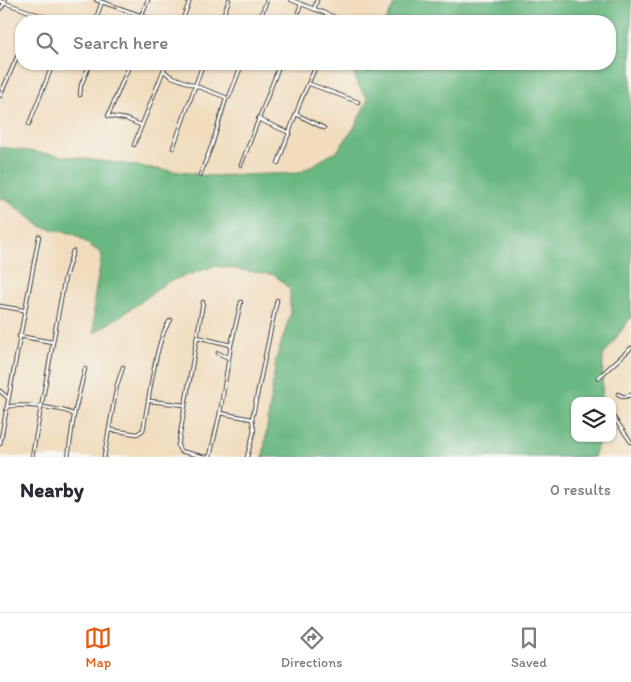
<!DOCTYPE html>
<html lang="en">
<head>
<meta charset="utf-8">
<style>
	body { margin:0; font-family:Itim,sans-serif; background:#f7f7f7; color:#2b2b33 }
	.controls { position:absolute; right:15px; bottom:15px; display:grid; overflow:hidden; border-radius:10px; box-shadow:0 1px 4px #0004 }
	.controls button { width:45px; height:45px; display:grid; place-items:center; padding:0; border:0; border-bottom:1px solid #e1e1e2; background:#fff; color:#2b2b33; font:25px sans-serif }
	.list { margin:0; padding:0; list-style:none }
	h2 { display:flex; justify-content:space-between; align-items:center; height:65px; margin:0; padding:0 20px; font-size:21px }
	h2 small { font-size:16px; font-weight:400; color:#7c7c81 }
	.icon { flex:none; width:28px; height:28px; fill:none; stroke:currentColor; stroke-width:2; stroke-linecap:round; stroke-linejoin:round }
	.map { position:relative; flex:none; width:631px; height:457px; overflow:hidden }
	.search { position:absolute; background:#fff; box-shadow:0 1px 4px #0004; left:15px; right:15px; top:15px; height:55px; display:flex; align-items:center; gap:12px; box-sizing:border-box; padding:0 18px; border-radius:20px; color:#7c7c81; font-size:19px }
	.sheet { height:155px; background:#fff }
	nav { display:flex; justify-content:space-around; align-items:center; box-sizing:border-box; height:70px; border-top:1px solid #e1e1e2; background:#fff; font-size:14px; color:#7c7c81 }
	nav a { display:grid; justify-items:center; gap:2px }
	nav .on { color:#ea580c }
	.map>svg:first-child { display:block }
	.forest { fill:#6ab881; stroke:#436a4e }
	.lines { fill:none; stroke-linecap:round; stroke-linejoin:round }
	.minor-casing { stroke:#3c3934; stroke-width:4.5 }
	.minor { stroke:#fff; stroke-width:2.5 }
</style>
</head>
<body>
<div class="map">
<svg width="631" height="457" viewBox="0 0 631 457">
	<rect width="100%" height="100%" fill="#f6f6f2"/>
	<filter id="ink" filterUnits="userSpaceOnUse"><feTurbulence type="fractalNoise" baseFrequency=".02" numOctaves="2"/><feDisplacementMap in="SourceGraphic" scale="10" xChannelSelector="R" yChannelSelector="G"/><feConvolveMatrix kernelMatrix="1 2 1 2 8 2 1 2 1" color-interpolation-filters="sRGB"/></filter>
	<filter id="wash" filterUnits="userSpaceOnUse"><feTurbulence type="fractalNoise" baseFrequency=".0096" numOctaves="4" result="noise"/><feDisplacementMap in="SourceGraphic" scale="20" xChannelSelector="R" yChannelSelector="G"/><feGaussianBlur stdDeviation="1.12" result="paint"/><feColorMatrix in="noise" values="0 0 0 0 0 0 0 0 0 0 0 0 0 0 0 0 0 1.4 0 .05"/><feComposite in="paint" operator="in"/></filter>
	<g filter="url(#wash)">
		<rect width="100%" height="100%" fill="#f1ddbe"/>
		<path class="forest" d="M 397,0 L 631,0 L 631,317 L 603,356 L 602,401 L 575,401 L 575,438 L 600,438 L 594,457 L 263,457 L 276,360 L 290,315 L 290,290 L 275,275 L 215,266 L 167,282 L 141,302 L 94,333 L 94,300 L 102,254 L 74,234 L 42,227 L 5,199 L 0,198 L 0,147 L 209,176 L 299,173 L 337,151 L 354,128 L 368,99 L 357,84 L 352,66 L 354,64 L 610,64 L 610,21 L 385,21 Z"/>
	</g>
	<g filter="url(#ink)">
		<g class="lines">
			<defs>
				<g id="minor">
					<path d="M 5,0 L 5,3 L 56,21"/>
					<path d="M 96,0 L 157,21"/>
					<path d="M 291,0 L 345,21"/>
					<path d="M 0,1 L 5,3 L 0,9"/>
					<path d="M 314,9 L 317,0"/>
					<path d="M 141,16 L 148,0"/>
					<path d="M 33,21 L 36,14"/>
					<path d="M 95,21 L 102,2"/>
					<path d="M 182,21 L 190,0"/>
					<path d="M 221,21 L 229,0"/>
					<path d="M 259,21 L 267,0"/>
					<path d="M 295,21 L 301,4"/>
					<path d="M 130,64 L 108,116 L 126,119 L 141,125"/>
					<path d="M 355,64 L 369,69"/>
					<path d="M 164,71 L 170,76 L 225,97 L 226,99 L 229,97 L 242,64"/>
					<path d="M 310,84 L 358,102"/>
					<path d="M 80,95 L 81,85 L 90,64"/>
					<path d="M 0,96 L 21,48"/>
					<path d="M 296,114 L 324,128"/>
					<path d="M 258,119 L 290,133"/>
					<path d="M 29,124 L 53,64"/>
					<path d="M 134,145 L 166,64"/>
					<path d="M 173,148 L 203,64"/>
					<path d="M 278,163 L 301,100 L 317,64"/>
					<path d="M 241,165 L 280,64"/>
					<path d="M 200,175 L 212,145 L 226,99"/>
					<path d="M 0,306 L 23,310"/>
					<path d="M 19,336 L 52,342"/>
					<path d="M 197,337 L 203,302"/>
					<path d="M 231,345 L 197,337 L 178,446 L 180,451 L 205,457 L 210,456 L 220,413 L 252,419 L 277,300"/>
					<path d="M 218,353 L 229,358"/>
					<path d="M 598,378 L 631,348"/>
					<path d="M 0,391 L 8,398"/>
					<path d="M 618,394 L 624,397 L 631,395"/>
					<path d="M 150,401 L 185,405"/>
					<path d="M 7,407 C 17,403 66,408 74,415"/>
					<path d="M 220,413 L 231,345 L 241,302"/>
					<path d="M 612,415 L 631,442"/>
					<path d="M 111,430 L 137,434 L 143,430 C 148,408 156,334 171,320"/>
					<path d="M 0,444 L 39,236"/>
					<path d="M 32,457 L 65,277 L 73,251"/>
					<path d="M 68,457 L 74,415 L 85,369"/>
					<path d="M 104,457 L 117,385 L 123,367"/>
					<path d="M 247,457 L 254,431 L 252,419"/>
				</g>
			</defs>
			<use href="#minor" class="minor-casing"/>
			<use href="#minor" class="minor"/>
		</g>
	</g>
</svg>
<div class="controls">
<button><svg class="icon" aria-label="layers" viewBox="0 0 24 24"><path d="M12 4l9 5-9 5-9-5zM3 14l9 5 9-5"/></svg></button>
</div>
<div class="search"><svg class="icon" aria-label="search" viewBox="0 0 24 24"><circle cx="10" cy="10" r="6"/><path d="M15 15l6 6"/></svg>Search here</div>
</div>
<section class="sheet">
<h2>Nearby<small>0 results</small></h2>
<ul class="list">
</ul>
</section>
<nav>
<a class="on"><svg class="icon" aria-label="map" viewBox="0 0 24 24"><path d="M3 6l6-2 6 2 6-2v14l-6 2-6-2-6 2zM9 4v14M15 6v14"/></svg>Map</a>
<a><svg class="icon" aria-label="directions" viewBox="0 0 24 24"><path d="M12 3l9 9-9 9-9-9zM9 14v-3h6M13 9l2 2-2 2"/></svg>Directions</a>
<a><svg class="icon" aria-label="saved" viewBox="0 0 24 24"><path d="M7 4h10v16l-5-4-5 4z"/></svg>Saved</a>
</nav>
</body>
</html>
